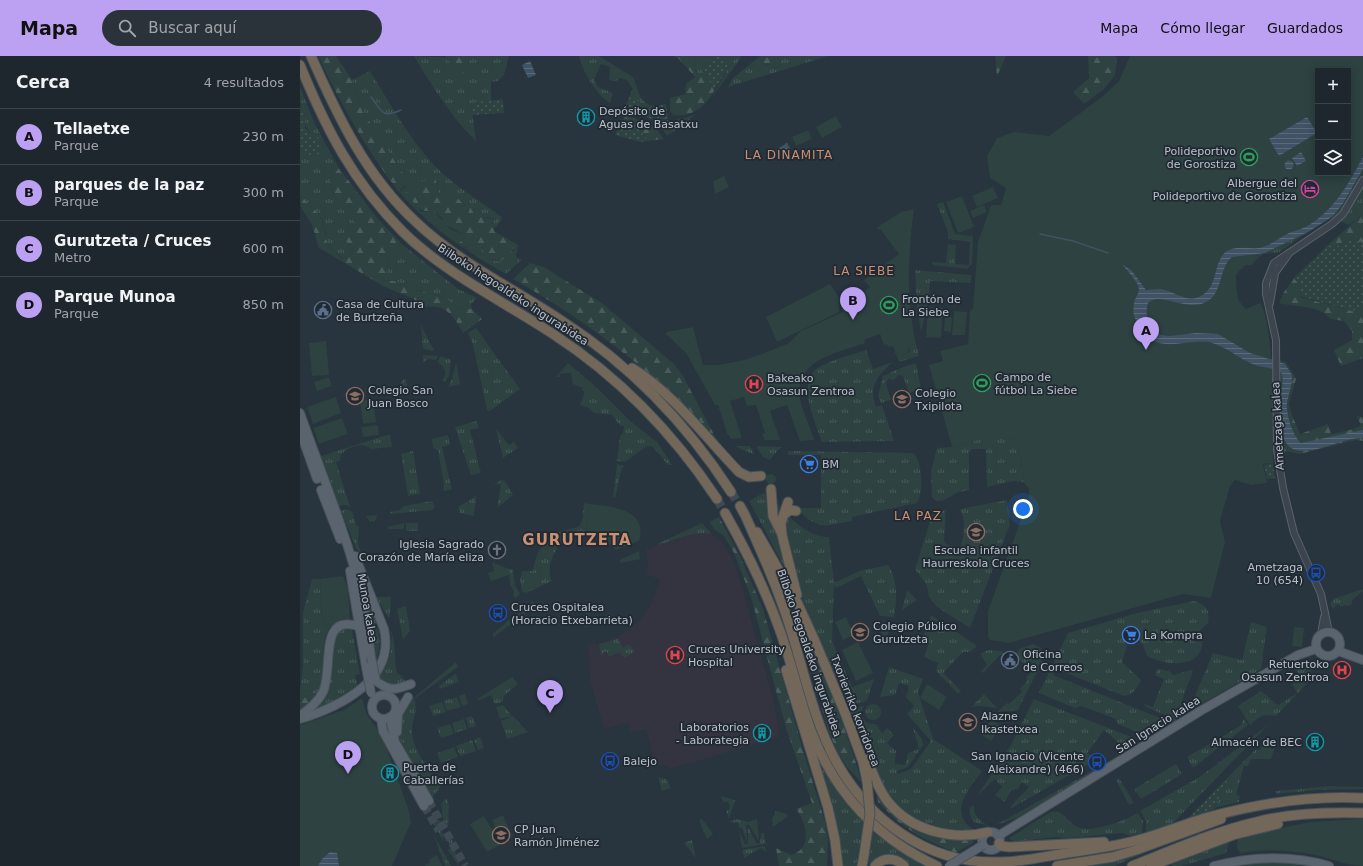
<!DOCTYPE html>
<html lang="es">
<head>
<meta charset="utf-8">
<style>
	body { margin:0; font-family:"DejaVu Sans",sans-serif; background:#2b333a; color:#f1f3f6 }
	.controls { position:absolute; right:12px; top:12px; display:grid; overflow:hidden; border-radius:0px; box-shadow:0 2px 10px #0003 }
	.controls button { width:36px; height:36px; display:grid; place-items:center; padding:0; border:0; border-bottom:1px solid #3c444a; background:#1e272e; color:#f1f3f6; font:20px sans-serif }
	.you { position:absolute; left:723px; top:453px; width:14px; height:14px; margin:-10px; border:3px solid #fff; border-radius:50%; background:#1a73e8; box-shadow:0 0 0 6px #1a73e833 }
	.badge { display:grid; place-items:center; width:26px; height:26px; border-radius:50%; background:#bca0f2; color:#111; font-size:13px; font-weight:700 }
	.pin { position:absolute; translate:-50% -33px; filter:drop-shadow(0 1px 2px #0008) }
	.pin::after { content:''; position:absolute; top:21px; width:14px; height:12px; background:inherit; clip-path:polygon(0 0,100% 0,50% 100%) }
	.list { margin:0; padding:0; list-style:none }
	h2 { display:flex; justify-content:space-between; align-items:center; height:52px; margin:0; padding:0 16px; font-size:17px }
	h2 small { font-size:13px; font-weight:400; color:#a1a5aa }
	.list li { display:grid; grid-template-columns:26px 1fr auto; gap:12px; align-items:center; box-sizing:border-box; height:56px; padding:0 16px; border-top:1px solid #3c444a }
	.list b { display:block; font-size:15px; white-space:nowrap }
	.list p { margin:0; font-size:13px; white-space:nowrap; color:#a1a5aa }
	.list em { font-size:13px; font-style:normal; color:#a1a5aa }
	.icon { flex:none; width:22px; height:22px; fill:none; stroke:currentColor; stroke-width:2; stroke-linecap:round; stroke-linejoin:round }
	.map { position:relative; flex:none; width:1063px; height:810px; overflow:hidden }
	header { display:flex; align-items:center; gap:24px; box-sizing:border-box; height:56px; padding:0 20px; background:#bca0f2; color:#111 }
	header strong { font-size:19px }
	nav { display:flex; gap:22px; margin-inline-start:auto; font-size:14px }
	.search { width:280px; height:36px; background:#2b333a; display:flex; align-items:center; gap:10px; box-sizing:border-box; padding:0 14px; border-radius:22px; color:#a1a5aa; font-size:15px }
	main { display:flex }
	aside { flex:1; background:#1e272e }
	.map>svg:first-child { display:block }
	.medical { fill:#343340 }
	.grass { fill:url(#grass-tufts) }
	.forest { fill:url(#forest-firs) }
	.park { fill:#2d4241; fill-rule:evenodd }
	.garden { fill:url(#garden-dots) }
	.water { fill:url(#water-rules) }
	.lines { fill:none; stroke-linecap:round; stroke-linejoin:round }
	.stream { stroke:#405365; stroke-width:1.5 }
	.major-tunnel { stroke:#3e4953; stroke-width:8; stroke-dasharray:8 4; stroke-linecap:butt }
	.highway-tunnel { stroke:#3e4953; stroke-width:9; stroke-dasharray:9 4.5; stroke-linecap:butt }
	.minor-casing { stroke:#5a636c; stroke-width:8 }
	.major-casing { stroke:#49515a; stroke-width:10 }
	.highway-casing { stroke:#475059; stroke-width:11 }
	.minor { stroke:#3c454e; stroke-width:6 }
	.major { stroke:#5a646e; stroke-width:8 }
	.highway { stroke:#73675a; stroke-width:9 }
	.major-bridge-casing { stroke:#49515a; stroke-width:10; stroke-linecap:butt }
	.highway-bridge-casing { stroke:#475059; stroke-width:11; stroke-linecap:butt }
	.major-bridge { stroke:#5a646e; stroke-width:8 }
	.highway-bridge { stroke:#73675a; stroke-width:9 }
	.labels { text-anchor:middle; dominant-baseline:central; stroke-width:3.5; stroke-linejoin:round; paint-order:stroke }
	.poi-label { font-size:11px; fill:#b9c0c9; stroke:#212a33; text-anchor:start }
	.street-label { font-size:11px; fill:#b9c0c9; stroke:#212a33 }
	.neighbourhood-label { font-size:12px; letter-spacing:1px; fill:#cb9072; stroke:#212a33 }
	.district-label { font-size:15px; font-weight:bold; letter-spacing:1px; fill:#cb9072; stroke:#212a33 }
</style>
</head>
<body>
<header>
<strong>Mapa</strong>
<div class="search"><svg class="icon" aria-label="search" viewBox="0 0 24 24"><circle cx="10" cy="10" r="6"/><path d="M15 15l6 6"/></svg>Buscar aquí</div>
<nav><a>Mapa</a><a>Cómo llegar</a><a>Guardados</a></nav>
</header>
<main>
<aside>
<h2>Cerca<small>4 resultados</small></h2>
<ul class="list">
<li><span class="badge">A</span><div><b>Tellaetxe</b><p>Parque</p></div><em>230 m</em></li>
<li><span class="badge">B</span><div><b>parques de la paz</b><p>Parque</p></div><em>300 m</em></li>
<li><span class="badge">C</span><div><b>Gurutzeta / Cruces</b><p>Metro</p></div><em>600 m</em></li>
<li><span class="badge">D</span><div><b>Parque Munoa</b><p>Parque</p></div><em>850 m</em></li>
</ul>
</aside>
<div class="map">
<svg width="1063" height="810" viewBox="0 0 1063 810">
	<defs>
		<pattern id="grass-tufts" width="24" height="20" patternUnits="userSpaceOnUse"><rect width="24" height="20" fill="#2d4241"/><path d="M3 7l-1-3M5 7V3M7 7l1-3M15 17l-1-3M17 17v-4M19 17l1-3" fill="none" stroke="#495c5b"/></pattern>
		<pattern id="forest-firs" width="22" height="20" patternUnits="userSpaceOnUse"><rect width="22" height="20" fill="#2d4241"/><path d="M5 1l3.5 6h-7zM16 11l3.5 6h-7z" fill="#495c5b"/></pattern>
		<pattern id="garden-dots" width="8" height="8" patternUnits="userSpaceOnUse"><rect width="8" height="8" fill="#2d4241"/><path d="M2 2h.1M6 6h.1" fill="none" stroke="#495c5b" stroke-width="1.8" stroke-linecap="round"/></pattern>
		<pattern id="water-rules" width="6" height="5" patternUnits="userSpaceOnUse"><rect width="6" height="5" fill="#405365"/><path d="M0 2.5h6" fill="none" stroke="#5a6a7a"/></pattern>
	</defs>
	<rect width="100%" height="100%" fill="#28343e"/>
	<path class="medical" d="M 406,477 L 415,480 L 422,486 L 432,502 L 442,530 L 475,651 L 480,681 L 370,713 L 363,709 L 355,708 L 346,673 L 331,677 L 328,667 L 304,673 L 290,624 L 288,589 L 296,586 L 297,589 L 317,581 L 330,573 L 343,560 L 352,546 L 360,523 L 346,519 L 348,510 L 346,493 L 392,478 Z"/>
	<g class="grass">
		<path d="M 114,0 L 162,2 L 160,0 L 209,0 L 204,19 L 198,25 L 191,26 L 191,45 L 171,47 L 176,85 C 150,60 132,30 114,0 Z"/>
		<path d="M 279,0 L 299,0 L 333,21 C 339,33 338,48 355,50 L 355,54 L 341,49 L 339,46 L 329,41 L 333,33 L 327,24 L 320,22 L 316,25 L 309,24 L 310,11 L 301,8 L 294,24 L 298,31 L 313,37 L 310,47 C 297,40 282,14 279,0 Z"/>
		<path d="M 389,0 L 416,0 L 401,13 L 404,17 L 398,19 Z"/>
		<path d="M 423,0 L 440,0 L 441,2 L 410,44 L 431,8 Z"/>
		<path d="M 484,0 L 528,0 L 428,31 L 433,22 L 449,9 L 453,11 L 478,7 Z"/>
		<path d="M 70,15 C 90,47 108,81 134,109 C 154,130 179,144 202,161 L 195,173 L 194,169 L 191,169 L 195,163 L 186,161 L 184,162 L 183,159 L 175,152 L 168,158 L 165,157 L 167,150 L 155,140 L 145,143 L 139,138 C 139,132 135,128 136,121 C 118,123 104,143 122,156 L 134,155 L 150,173 L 164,179 L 164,182 L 159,187 L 160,190 L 168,192 L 174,190 L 174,186 C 183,187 185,195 188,202 L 196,205 L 211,197 L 218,189 L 216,200 L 221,204 L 206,218 C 166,196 129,170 99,136 L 111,126 L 101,115 L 64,57 L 52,24 Z"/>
		<path d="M 0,31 L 15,68 L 39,112 L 29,125 L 37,147 L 56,167 L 54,192 L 48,202 L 43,203 L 26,187 C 27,165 18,154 0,140 L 0,92 L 3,96 L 12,79 C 0,66 0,47 0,31 Z"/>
		<path d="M 396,58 L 380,71 L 376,63 L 385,62 Z"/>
		<path d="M 351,63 C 363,64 371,61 377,73 L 367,80 L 360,70 Z"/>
		<path d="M 1063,115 L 1063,158 L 1049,169 L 1032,161 L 1042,149 Z"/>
		<path d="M 643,146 L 655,178 L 673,180 L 672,208 L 667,213 L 633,209 L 632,206 L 646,207 L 648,188 L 656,189 L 655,208 L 669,209 L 670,186 L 648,183 L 648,176 L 637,148 Z"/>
		<path d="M 1008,176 L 979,196 L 963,198 Z"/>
		<path d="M 102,188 L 158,233 L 177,242 L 171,248 L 172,253 C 153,253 158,249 144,242 C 135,238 125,237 116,234 C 104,231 97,222 83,225 L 77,220 L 86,218 C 88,206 90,194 102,188 Z"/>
		<path d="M 615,214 L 671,219 L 671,227 L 630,225 L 629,242 L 621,276 L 617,252 Z"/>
		<path d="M 121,269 L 134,294 L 133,295 L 123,293 Z"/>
		<path d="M 176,272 L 220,333 L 190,355 L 187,354 L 173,289 L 168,277 Z"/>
		<path d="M 616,288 L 619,300 L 599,306 L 595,295 L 598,298 L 607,298 L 609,296 L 610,289 Z"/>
		<path d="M 566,294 L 573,313 L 593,306 C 578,320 568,329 576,351 L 582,349 L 594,385 L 522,386 C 516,366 495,326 519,311 C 533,303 551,299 566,294 Z"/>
		<path d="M 123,299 L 138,300 L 136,304 L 129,303 L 123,306 Z"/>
		<path d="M 141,300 L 151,304 L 149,320 L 145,326 L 142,324 C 149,317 144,310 137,306 Z"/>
		<path d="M 156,306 L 160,328 L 148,331 L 152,323 Z"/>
		<path d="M 268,307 L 297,332 L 329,364 L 358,387 L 372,409 L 368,409 L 352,390 L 347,390 L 325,406 L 317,405 L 320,380 L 323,377 L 324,370 L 320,370 L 312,359 L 294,357 L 289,352 L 280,349 L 285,335 L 282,334 L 283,332 L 273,328 L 271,317 L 259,318 L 260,321 L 256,321 Z"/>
		<path d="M 616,307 L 621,333 L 609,337 L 603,320 L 598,319 L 594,324 L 588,323 L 586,327 L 591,344 L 581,347 L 578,340 L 583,320 L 603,311 Z"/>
		<path d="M 103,323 L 106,323 L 108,335 L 102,336 L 101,327 Z"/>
		<path d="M 177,365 L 179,372 L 170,374 L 181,417 L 171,419 L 155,371 Z"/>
		<path d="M 196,373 L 209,389 L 214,386 L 218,392 L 203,402 Z"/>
		<path d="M 710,374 L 721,403 L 723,426 L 714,425 L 687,431 L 686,393 L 672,393 L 669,397 L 669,434 C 665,435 660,435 657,437 C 650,440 638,451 632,441 L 631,415 L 637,392 L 652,391 Z"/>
		<path d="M 90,378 L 92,391 L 71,393 C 63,385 47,391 41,399 L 40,405 L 36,406 L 50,451 L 46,449 L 39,450 L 21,400 Z"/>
		<path d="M 148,379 L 150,389 L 142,391 L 152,434 L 143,435 L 144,429 L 138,394 L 133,392 L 132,383 Z"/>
		<path d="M 434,390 L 450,390 L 455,399 Z"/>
		<path d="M 459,390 L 483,391 L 477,395 L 470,404 L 463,401 L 457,392 Z"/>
		<path d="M 113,395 L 120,438 L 108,440 L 101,398 Z"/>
		<path d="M 488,395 L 614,397 C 622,406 624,437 617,447 L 552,461 L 552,465 C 524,470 520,475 498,454 L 499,452 L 521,452 L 521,399 L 488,399 Z"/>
		<path d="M 317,408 L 325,410 L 322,412 L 315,442 L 313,441 Z"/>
		<circle cx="471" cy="423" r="5"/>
		<path d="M 201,424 L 205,425 L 213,439 L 197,452 L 201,429 L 198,428 L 193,430 Z"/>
		<path d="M 463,437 L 469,439 C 486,456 503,481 529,481 L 534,527 L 559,515 L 588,509 C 598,523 597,545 594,561 L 580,560 L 561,520 L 536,532 L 534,529 L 532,585 L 552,631 L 574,623 L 567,644 L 564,646 L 551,649 L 553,651 L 564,650 C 558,660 565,669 576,668 L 582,677 L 587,672 L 594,679 L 587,687 L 596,695 L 595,708 L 605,709 L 608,697 L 619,693 L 613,672 L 622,683 L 623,689 L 608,711 L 597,715 L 598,718 L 611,713 L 631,685 L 607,658 L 614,650 L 606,641 L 609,630 L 599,627 L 595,639 L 580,641 L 589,611 L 623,623 L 618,636 L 633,683 L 682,715 C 673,728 653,748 665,766 C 667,769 672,772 674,774 C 644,774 613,768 592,744 C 577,728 566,690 557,670 C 535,618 508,567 492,512 L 486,514 L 449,445 Z"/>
		<path d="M 176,440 L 174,460 L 160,457 L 158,451 Z"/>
		<path d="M 707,444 L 710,468 L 670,572 L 637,551 L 629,541 L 627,530 L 615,513 L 632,459 L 646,454 L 644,485 L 646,488 L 660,492 C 664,481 666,464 660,453 Z"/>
		<path d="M 132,445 L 135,451 L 132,454 L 90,458 L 90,456 L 100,454 L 104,450 Z"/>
		<path d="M 284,447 L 289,448 L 286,478 C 268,481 256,488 251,506 C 249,512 249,520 252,525 L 226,537 L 222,535 L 220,523 L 222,515 L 233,515 C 236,495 245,479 266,474 C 271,472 277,473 280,469 C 284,463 283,454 284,447 Z"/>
		<path d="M 45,453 L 52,455 L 56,469 L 59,471 L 58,487 L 64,507 L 62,506 L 41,455 Z"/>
		<path d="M 77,459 L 76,464 L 70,466 L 66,460 Z"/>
		<path d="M 104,467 L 104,473 L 88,473 L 88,471 Z"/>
		<rect x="106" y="467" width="12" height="8"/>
		<path d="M 402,467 L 413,479 C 396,473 375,484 359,489 L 357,488 Z"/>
		<path d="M 339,495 L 340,503 L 321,507 L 320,504 Z"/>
		<path d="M 209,513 L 213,513 L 215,529 L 220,538 L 215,542 L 213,539 L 214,536 L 210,528 Z"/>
		<path d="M 12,523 L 20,523 L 22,562 L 29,573 C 18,591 29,617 18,638 L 11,634 L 0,635 L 3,610 L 3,556 Z"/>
		<path d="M 1063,533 L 1063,535 L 1052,544 L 1052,548 L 1048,550 L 1045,549 L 1041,551 L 1039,549 L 1036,549 L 1033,553 L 1030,548 L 1033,543 Z"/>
		<path d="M 607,534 L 617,544 L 602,554 Z"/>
		<path d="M 76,541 L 91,541 L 90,561 L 88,561 Z"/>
		<path d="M 233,545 L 236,549 L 194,581 L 192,578 Z"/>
		<path d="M 894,545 C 907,549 910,554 908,567 L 893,581 L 894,586 L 903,585 C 902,590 901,597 897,600 C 885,612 860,607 847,600 L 843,589 L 835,580 L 824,581 L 827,590 L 822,606 L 841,624 C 838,632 833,639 824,640 L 756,613 L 753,619 L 860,662 L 864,671 L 849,680 L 817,668 L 816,663 L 781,650 L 775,652 L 739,637 L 768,577 L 837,557 Z"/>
		<path d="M 286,549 L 289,549 L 290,570 L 284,571 Z"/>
		<path d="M 106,550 L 110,575 L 103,584 L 97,553 Z"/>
		<path d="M 68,551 L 71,551 C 78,571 84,587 75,608 Z"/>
		<path d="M 310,557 L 313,560 L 296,569 L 295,565 Z"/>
		<path d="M 631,559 L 677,590 L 670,596 L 663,596 L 643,617 L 661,635 L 658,638 L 636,615 L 638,607 L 624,601 L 628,589 L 621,586 Z"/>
		<path d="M 582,566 L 591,569 L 586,584 L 584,584 L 581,576 L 583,575 L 580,567 Z"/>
		<path d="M 951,566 L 967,571 L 961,613 L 895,652 L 891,649 L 913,597 L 942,604 Z"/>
		<path d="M 42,572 L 52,574 L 60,618 L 55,619 L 58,630 L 33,647 L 15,654 L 26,640 L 30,628 L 34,580 Z"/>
		<path d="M 91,575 C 97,589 93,605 98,619 L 100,618 L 106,626 L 100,629 L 90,631 L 79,620 C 90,608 93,592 91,575 Z"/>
		<path d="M 318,583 L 323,592 L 329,588 L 335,596 L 324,602 L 320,596 L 309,601 L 307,596 L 304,596 L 301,600 L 299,588 Z"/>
		<path d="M 733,588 L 741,592 L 742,606 L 718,654 L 697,656 L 707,647 L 709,648 L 722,636 L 720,633 L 728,624 L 726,622 L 732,615 L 717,601 L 717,597 L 719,593 Z"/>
		<path d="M 688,594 L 702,595 L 704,599 L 700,599 L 683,617 L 681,615 L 687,609 L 680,598 Z"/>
		<path d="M 1016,605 L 1008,622 L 1010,624 L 976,660 C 962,658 961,659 950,669 L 938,650 L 961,635 L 978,649 L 997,637 L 992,628 L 1001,622 L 995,611 Z"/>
		<path d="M 156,606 L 158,611 L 114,643 C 119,657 111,664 112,677 C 113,695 131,715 141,730 L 132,742 L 104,692 L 99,681 L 100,666 L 104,650 Z"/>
		<path d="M 858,613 L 869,615 L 873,619 L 891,614 L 893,615 L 881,647 L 884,661 L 872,667 L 865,659 L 846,651 L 844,648 L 853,651 L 864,623 L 855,619 Z"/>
		<path d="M 156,617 L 159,626 L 140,633 L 139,630 Z"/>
		<path d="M 212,621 L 218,628 L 204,640 L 203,646 L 195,648 L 191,639 L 177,645 L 179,642 Z"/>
		<path d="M 165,638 L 168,648 L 162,650 L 159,640 Z"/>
		<path d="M 684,638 L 697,652 L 680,650 L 671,651 Z"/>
		<path d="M 157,641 L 161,651 L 147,655 L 143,645 Z"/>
		<path d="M 734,643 L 834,682 L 836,687 L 821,689 L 804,674 L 787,697 L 796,704 L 710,753 C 712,746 724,738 729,731 L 722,726 L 718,733 L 711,734 L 705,746 L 695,739 L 702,731 L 695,723 L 677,740 L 711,689 Z"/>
		<path d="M 142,646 L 146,656 L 133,660 L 129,650 Z"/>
		<circle cx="573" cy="656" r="8"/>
		<path d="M 203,649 L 212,660 L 200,663 L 196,651 Z"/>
		<path d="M 172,660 L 176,670 L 169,672 L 166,662 Z"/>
		<path d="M 213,660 L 228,676 L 207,683 L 201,665 Z"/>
		<path d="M 164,663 L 167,673 L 155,677 L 152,667 Z"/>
		<path d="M 944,663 L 948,669 L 893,712 L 887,701 L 940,670 Z"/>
		<path d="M 150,668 L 154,678 L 141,682 L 137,672 Z"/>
		<path d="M 968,669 L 872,768 L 846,776 L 846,765 L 840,755 L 901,720 Z"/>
		<path d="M 180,681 L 184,692 L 178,694 L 174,684 Z"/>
		<path d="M 172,684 L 176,695 L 160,700 L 156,690 Z"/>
		<path d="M 963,690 L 974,693 L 971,703 L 951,703 L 948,710 L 944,710 L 936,739 L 940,740 L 939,746 L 914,752 L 930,719 L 955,694 L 959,694 Z"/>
		<path d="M 154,691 L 158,701 L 141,707 L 137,697 Z"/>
		<path d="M 825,698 L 717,762 L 696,769 L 815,702 Z"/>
		<path d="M 516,700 C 530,724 545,746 565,765 L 556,810 L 543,810 L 533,750 Z"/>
		<path d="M 876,708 L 882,718 L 841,743 L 834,733 Z"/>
		<path d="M 358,721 L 366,723 L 371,732 L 362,735 Z"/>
		<path d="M 819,722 L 834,747 L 829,749 L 816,724 Z"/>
		<path d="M 1029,730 L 1063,731 L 1063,733 L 1017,734 L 976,738 L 976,735 Z"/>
		<path d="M 421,740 L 435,744 L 429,763 L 426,755 L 429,754 L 430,749 L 428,746 L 423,746 Z"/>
		<path d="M 145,743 L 147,743 L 149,749 L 148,771 L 143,762 L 141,748 Z"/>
		<path d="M 674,749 C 673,759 679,763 687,769 L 676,767 L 671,763 L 669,752 Z"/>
		<path d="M 476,755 L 487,758 L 488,760 L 473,771 L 472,763 Z"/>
		<path d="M 754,755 C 767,758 766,764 776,770 C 791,779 824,764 838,757 L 843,765 L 842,777 L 831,780 L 822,777 L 769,782 L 755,781 L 714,786 L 709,782 L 749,757 Z"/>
		<path d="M 402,763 L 413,778 L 407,783 L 399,764 Z"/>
		<path d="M 438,763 L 448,766 L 457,763 L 459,785 L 449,769 L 446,769 L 447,787 L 442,772 L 439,772 L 438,766 L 431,767 L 430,765 Z"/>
		<path d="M 131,764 L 140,764 L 144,786 Z"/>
		<path d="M 448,771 L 457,788 L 460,787 L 461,777 L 464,777 L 466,788 L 442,792 L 439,774 L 445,788 L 448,788 Z"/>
		<path d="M 573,775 L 596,792 L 624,810 L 608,810 L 575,804 L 568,810 Z"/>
		<path d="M 134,779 L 151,810 L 145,810 Z"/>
		<path d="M 147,782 L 152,782 L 159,810 L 148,794 L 151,792 Z"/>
		<path d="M 392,784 L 396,802 L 384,787 Z"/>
		<path d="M 927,785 L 929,787 L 926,797 L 882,810 L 872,810 L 872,806 Z"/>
		<path d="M 465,790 L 466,796 L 461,792 L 444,802 L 442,794 Z"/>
		<path d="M 847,796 L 814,810 L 782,810 Z"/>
		<path d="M 137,799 L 142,810 L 124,810 L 130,806 L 129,804 Z"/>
		<path d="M 985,805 L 1016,810 L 929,810 L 947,807 Z"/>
	</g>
	<g class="forest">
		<path d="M 18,0 L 36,0 L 52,24 L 64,57 L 101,115 L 111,126 L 109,130 L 104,130 L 99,136 C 66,94 41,48 18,0 Z"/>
		<path d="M 145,0 L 160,0 L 166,9 L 164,16 L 158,19 Z"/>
		<path d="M 374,0 L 389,0 C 394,6 394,14 398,19 L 404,17 L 415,33 C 407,49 393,62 373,59 L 370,54 L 370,42 L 385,38 L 386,28 L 395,21 L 379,3 Z"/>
		<path d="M 460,0 L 484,0 L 478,7 C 475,8 472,8 468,8 C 461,9 457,14 449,9 Z"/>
		<path d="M 695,0 L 706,0 L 697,21 Z"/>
		<path d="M 788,0 L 815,0 L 817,2 L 815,19 L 804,33 L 784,48 L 773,36 L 789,22 Z"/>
		<path d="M 350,68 L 358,75 L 364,83 L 348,85 L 342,77 Z"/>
		<path d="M 39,112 L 78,163 L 102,188 C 90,194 88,206 86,218 L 78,220 L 83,225 C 97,222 104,231 116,234 C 125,237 135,238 144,242 C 158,249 153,253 172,253 L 182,263 L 163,277 C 153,258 144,246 120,252 L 114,243 L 83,230 L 18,191 C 17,185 15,178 13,172 C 8,158 0,157 0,140 C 18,154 26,165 26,187 L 42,203 L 48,202 L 54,192 L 40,181 L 56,167 L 37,147 L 29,125 Z"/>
		<path d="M 131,120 L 136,121 C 135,128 139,131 139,138 L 144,142 L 144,138 C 154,134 159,146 167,150 L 168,154 L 165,157 L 168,158 L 170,152 C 176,152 183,156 184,162 L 195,163 L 191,168 L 194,169 L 194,175 L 218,189 L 212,194 L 210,201 L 204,202 L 200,206 L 193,203 L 182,203 L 181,200 L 184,192 L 174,186 L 174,190 L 171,192 L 160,190 L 159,187 L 164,182 L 164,179 L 144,168 L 142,162 L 134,155 C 122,156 117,154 112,143 L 113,139 L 109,139 L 106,137 L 108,134 Z"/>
		<path d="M 1063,158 L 1063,187 L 1049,183 L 1036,191 L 1028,189 Z"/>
		<path d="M 230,207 L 244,211 L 303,248 L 374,308 L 383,320 L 418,386 C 361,321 289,266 213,223 Z"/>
		<path d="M 994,222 L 1001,231 L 1000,241 L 1052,255 L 1063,253 L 1063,302 L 1041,310 L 1034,294 L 1052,284 L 1052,275 L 1044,265 L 1031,263 C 1017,248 998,252 979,247 L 984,236 Z"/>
		<path d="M 970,302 L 986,306 L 996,323 L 989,348 L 992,359 L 1000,378 L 1028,368 L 1031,378 L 1054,373 L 1061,370 L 1057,360 L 1063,361 L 1063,385 L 1056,384 L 1000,398 L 985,395 L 985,412 L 982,391 L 973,392 Z"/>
		<path d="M 419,461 L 440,500 L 463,553 L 502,691 L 525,766 L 528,783 L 527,810 L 479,810 L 476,792 L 491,799 C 513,792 507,768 496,753 L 512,747 L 486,672 L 451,541 L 434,497 L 424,480 L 414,473 L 409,466 Z"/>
		<path d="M 489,541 C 518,601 543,662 562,727 L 547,711 L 538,697 L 528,674 L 503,582 Z"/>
		<path d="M 11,634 L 18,638 L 9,650 L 0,657 L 0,635 Z"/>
		<path d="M 576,733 L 608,768 L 673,782 L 673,787 L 655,797 L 617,779 L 596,764 L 578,746 Z"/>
	</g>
	<g class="park">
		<path d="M 830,0 L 1063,0 L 1063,115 L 1042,149 L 1032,161 L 1008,176 L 963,198 L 951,209 L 946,209 L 939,215 L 936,220 L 937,237 L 939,245 L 946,253 L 960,247 C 976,269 972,375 973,407 L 963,408 L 967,427 L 951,429 L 935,424 L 930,430 L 920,465 L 925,486 L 911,542 L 883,538 L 709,587 L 690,584 L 688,580 L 688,555 L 729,441 L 729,432 L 723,426 L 721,403 L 710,375 L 652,391 L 629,309 L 643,305 L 640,295 L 668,288 L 670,254 L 673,253 L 678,186 L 691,149 L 701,149 L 706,132 L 690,122 L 687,100 L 697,82 L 714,76 L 749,80 L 802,41 L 819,25 ZM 1018,15 L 1048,15 L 1048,117 L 1018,117 Z"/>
		<path d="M 536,60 L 542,71 L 522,82 L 516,71 Z"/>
		<path d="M 508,74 L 512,83 L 496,90 L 492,81 Z"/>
		<path d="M 424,120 L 429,131 L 415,138 L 413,125 Z"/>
		<path d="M 693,131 L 698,142 L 677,151 L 672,140 Z"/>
		<path d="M 662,140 L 674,171 L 658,177 L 646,146 Z"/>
		<path d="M 684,149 L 687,156 L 673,162 L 670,155 Z"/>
		<path d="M 614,153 C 608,198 606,243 616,288 L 610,289 L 607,298 L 600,300 L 595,295 L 593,290 L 588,291 L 587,288 L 584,289 L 580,278 L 564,284 L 565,287 C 538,297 494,303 500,343 C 503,356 510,371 514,384 L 500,385 L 487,349 L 470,355 L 480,384 L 464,384 L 462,378 L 465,377 L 456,349 L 447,350 L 444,341 L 430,345 L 442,382 L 431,383 L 427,377 L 418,349 L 415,349 L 386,297 L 366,278 L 367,276 L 393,271 L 403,309 L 419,309 L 444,304 L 462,298 L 489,287 L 501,275 L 543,256 L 541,253 L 570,231 L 564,224 L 599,198 L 580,173 L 578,174 L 576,172 L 601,156 Z"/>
		<path d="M 530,228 L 540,243 L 539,256 L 477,286 L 466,261 Z"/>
		<path d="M 628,251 L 643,252 L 641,282 L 626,281 Z"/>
		<path d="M 654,255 L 667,256 L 665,279 L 652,279 Z"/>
		<path d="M 645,260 L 652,261 L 651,276 L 644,275 Z"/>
		<path d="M 26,285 L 29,319 L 12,320 L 9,287 Z"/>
		<path d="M 29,321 L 32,330 L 17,335 L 14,326 Z"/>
		<path d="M 36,341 L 41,357 L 13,368 L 7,351 Z"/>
		<path d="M 73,343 L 76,366 L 63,368 L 60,345 Z"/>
		<path d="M 42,362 L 48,378 L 19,388 L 13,372 Z"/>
		<path d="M 78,369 L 79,379 L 63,381 L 61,371 Z"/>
		<path d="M 289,448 C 310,450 349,453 339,485 L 316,494 C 307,485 299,480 286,478 Z"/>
		<path d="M 192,506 L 209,513 L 209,519 L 191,525 L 188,517 L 194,515 Z"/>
		<path d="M 43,520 L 48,532 L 50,564 C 42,562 34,567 29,573 L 22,562 L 20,523 Z"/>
		<path d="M 546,561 L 554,579 L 543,584 L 535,566 Z"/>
		<path d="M 994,571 L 1004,572 L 1002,591 L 992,590 Z"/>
		<path d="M 558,586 L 573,617 L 556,625 L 542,594 Z"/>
		<path d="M 627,628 L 647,641 L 639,654 L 620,642 Z"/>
		<path d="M 62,642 L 67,659 L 77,673 L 86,691 L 108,752 L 111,766 L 92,810 L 0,810 L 0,669 L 44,654 Z"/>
		<path d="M 691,664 L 701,670 L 691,685 L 681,679 Z"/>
		<path d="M 203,759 L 212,781 L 201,786 L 192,764 Z"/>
		<path d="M 184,760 L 201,788 L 187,796 L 170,768 Z"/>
		<path d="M 1063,763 L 1063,810 C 1046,810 1031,802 1015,799 C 990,794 964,793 940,797 L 937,793 L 938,781 L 1010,766 Z"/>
	</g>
	<g class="garden">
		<path d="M 416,0 L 423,0 L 431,8 L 415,33 L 401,13 Z"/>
		<path d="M 329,41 L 340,46 L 341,49 L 355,54 L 355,50 L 366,48 L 368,63 L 351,63 L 325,52 Z"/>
		<path d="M 203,43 L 204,57 L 172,59 L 171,47 Z"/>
		<path d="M 0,51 L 5,62 L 5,72 L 12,79 L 17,80 L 22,91 L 19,98 C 11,100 5,99 0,92 Z"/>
		<path d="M 325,59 L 350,68 L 342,77 L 348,85 L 340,86 L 315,79 Z"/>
		<path d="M 1049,183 L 1063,187 L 1063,253 L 1052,255 L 1000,240 L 1001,231 L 994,222 L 1028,189 L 1036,191 Z"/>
		<path d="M 973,407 L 975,422 L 967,423 L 964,409 Z"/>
		<path d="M 930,719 L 913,754 L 888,762 Z"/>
	</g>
	<g class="water">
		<path d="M 230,5 L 236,19 L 228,22 L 222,9 Z"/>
		<path d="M 1007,61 L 1017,77 L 979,100 L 969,83 Z"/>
		<path d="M 487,87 L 491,94 L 478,101 L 474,95 Z"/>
		<path d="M 1001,96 L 1006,105 L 997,110 L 992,102 Z"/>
		<path d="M 1063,101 L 1063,113 L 1042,149 L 1032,161 L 1008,176 L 965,197 L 932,201 C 918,212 924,239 904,247 C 884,255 859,235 848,247 C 844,260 849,271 860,279 L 870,280 L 896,277 L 918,278 L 950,297 L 985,308 L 992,319 C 993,329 988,338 987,348 C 986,359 993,380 1001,387 L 1063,374 L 1063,382 C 1043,380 1001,407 987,388 C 977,376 980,353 981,338 C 982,331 984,323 981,316 C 974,311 963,312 955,309 C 939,303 926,290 909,286 C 888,283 863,296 847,280 C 839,271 831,261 834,248 C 834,242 839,239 839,233 C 838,225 827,215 822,208 L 832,215 L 846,234 C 851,234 856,233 861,233 C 873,235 885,245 896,242 C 921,234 911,206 927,195 C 938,188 951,195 963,191 C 972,188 981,181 989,177 C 996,174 1003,173 1009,169 C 1035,153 1049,127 1063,101 Z"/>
		<circle cx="989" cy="109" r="4.5"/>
		<path d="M 30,796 L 37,797 L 39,810 L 18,810 L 22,803 Z"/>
	</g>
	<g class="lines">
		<g class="stream">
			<path d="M 71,41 C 82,55 82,63 101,54"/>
			<path d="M 740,178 L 773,185 L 808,197"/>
		</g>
		<g class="major-tunnel">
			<path d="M 129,745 L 165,810"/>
			<path d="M 124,750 L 139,775"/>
		</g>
		<g class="highway-tunnel">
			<path d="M 431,436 L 440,450"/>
			<path d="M 417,443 L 425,457"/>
		</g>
		<defs>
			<g id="minor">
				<path d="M 970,247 L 975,217 L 988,199"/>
				<path d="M 1029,576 L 1021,538 L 994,477 L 983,432 L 977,394 L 976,284 L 966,238 L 966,227 L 974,207 L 1032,168 L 1043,158 L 1063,124"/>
				<path d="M 1021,578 L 1024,561"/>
			</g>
			<g id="major">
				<path d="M 0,357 C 21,417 46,476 61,537 C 66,558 68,580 71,601"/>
				<path d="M 0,375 L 17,423"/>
				<path d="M 21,434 L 40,483"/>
				<path d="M 50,515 L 66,611"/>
				<circle cx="1028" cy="588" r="12"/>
				<path d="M 1038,595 L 1063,604"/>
				<path d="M 76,625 C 91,636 94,634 111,628"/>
				<circle cx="84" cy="651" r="12"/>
				<path d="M 0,660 C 9,653 18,646 23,636 C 34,613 17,555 60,571"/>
				<path d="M 90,661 L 95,686 L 129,745"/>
				<path d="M 0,663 C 39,651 96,624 84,573 L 55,500"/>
				<path d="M 81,663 L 83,675 L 124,750"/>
				<path d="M 97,676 L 98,658 L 108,641"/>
				<circle cx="691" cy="785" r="9"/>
				<path d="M 698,780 L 902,654 L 998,599 L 1016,593"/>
				<path d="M 914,810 C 951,801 992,799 1029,810"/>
			</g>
			<g id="highway">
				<path d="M 11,0 C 38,61 66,120 116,166 C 159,207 213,232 262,265 C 330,309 387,368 431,436"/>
				<path d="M 0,9 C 26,73 53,126 103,176 C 146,218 203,245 253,278 C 319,321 374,378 417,443"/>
				<path d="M 332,312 C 374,338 405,381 439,416 L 449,421 L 461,420"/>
				<path d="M 471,433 L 473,460 L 481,476"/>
				<path d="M 488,446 L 481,467 L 482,479 L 497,539"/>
				<path d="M 440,450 L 445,459 C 461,495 477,530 489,568 C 504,614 513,664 537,707 C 569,763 625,806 692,806 C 717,807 742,801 767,797 C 793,793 820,790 845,782 C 866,776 885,768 905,762 C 956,748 1011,739 1063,742"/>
				<path d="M 425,457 C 446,494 465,533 479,572 C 492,607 499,643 512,677 C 535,737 578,783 637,810"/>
				<path d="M 484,458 L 491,454 L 496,455"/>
				<path d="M 457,476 L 498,548 L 514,583 L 545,657 L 563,706 L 567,725"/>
				<path d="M 486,614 L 528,752 L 535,784 L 538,810"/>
				<path d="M 567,703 C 573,718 579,735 589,747 C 612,775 654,785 688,776"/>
				<path d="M 699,787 L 701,790 L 709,791 L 804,786"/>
				<path d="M 562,810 L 564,799"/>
				<path d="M 575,810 C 583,801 595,801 604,810"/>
				<path d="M 757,810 L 813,801 L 836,794 L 921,763"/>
				<path d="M 832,810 C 873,794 913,776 956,766 C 990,757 1028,756 1063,757"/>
				<path d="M 851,810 L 933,779 L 978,768"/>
			</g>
		</defs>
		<use href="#minor" class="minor-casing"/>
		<use href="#major" class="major-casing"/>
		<use href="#highway" class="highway-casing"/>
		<use href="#minor" class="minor"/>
		<use href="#major" class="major"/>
		<use href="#highway" class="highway"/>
		<defs>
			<g id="major-bridge">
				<path d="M 71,601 L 76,625"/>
				<path d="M 66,611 L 71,637"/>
				<path d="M 649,810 L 683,789"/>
			</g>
			<path id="highway-bridge" d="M 564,799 L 570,758 L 567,725"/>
		</defs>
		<use href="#major-bridge" class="major-bridge-casing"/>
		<use href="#highway-bridge" class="highway-bridge-casing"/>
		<use href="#major-bridge" class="major-bridge"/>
		<use href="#highway-bridge" class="highway-bridge"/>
	</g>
	<defs>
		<symbol id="building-ring" viewBox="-11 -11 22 22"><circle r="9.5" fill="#212a33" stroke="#0f9aa8" stroke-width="1.5"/><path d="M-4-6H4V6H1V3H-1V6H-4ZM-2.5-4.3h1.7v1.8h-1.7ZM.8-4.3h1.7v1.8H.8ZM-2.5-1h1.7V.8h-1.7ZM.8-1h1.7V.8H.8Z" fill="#0f9aa8"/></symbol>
		<symbol id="stadium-ring" viewBox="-11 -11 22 22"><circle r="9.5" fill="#212a33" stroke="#2e9e5b" stroke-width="1.5"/><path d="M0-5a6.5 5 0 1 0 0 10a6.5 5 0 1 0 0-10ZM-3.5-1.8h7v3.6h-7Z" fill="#2e9e5b"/></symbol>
		<symbol id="hotel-ring" viewBox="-11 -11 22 22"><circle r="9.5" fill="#212a33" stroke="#d1479c" stroke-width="1.5"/><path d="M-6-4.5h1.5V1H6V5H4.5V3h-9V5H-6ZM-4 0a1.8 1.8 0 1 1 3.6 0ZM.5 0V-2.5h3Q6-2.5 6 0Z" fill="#d1479c"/></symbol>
		<symbol id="civic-ring" viewBox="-11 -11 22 22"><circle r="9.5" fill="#212a33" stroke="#5c6f8a" stroke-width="1.5"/><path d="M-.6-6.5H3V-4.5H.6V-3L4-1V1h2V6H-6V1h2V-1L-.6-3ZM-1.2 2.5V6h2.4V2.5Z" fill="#5c6f8a"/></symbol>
		<symbol id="hospital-ring" viewBox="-11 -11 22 22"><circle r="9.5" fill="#212a33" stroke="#e0444e" stroke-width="1.5"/><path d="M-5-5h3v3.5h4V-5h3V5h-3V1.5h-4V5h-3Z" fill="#e0444e"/></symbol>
		<symbol id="school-ring" viewBox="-11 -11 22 22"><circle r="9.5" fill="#212a33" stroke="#8d6e63" stroke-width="1.5"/><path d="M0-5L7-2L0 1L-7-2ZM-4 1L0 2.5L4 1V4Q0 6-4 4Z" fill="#8d6e63"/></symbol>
		<symbol id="supermarket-ring" viewBox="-11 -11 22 22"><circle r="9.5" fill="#212a33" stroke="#3f7fe0" stroke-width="1.5"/><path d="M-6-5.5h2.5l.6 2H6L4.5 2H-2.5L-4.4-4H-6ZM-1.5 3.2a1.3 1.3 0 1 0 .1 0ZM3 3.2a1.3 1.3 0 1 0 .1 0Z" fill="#3f7fe0"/></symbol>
		<symbol id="church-ring" viewBox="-11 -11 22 22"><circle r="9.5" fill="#212a33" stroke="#6b7280" stroke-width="1.5"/><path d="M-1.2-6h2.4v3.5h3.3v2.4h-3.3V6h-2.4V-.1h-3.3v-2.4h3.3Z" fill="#6b7280"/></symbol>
		<symbol id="bus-ring" viewBox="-11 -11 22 22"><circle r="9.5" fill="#212a33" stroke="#1a4fb4" stroke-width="1.5"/><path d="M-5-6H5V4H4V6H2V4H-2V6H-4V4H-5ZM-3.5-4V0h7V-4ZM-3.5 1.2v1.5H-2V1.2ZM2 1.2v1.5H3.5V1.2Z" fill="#1a4fb4"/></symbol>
	</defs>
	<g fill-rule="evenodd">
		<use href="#building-ring" x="276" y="51" width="20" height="20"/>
		<use href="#stadium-ring" x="939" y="91" width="20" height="20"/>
		<use href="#hotel-ring" x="1000" y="123" width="20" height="20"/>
		<use href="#stadium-ring" x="579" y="239" width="20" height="20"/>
		<use href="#civic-ring" x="13" y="244" width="20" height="20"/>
		<use href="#stadium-ring" x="672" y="317" width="20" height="20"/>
		<use href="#hospital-ring" x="444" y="318" width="20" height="20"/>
		<use href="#school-ring" x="45" y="330" width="20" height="20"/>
		<use href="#school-ring" x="592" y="333" width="20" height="20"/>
		<use href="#supermarket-ring" x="499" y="398" width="20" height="20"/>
		<use href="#school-ring" x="666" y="466" width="20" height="20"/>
		<use href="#church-ring" x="187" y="484" width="20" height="20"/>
		<use href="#bus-ring" x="1006" y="507" width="20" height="20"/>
		<use href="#bus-ring" x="188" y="547" width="20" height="20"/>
		<use href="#school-ring" x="550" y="566" width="20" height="20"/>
		<use href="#supermarket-ring" x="821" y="569" width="20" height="20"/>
		<use href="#hospital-ring" x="365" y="589" width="20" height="20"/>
		<use href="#civic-ring" x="700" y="594" width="20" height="20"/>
		<use href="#hospital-ring" x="1032" y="604" width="20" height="20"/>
		<use href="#school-ring" x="658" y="656" width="20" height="20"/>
		<use href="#building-ring" x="452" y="667" width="20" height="20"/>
		<use href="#building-ring" x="1005" y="676" width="20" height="20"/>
		<use href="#bus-ring" x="300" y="695" width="20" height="20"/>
		<use href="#bus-ring" x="787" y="696" width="20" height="20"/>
		<use href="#building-ring" x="80" y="707" width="20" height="20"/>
		<use href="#school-ring" x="191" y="769" width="20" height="20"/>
	</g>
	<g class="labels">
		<g class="poi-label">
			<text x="299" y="55">Depósito de<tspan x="299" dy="13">Aguas de Basatxu</tspan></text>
			<text x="936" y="95" text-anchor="end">Polideportivo<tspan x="936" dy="13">de Gorostiza</tspan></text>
			<text x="997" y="127" text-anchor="end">Albergue del<tspan x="997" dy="13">Polideportivo de Gorostiza</tspan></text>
			<text x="602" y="243">Frontón de<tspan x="602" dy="13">La Siebe</tspan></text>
			<text x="36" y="248">Casa de Cultura<tspan x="36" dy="13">de Burtzeña</tspan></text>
			<text x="695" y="321">Campo de<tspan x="695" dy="13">fútbol La Siebe</tspan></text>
			<text x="467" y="322">Bakeako<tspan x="467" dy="13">Osasun Zentroa</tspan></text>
			<text x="68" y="334">Colegio San<tspan x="68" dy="13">Juan Bosco</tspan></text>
			<text x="615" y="337">Colegio<tspan x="615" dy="13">Txipilota</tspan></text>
			<text x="522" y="408">BM</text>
			<text x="184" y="488" text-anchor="end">Iglesia Sagrado<tspan x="184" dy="13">Corazón de María eliza</tspan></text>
			<text x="676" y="494" text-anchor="middle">Escuela infantil<tspan x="676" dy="13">Haurreskola Cruces</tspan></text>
			<text x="1003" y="511" text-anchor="end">Ametzaga<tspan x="1003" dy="13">10 (654)</tspan></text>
			<text x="211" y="551">Cruces Ospitalea<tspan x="211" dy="13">(Horacio Etxebarrieta)</tspan></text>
			<text x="573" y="570">Colegio Público<tspan x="573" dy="13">Gurutzeta</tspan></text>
			<text x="844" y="579">La Kompra</text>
			<text x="388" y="593">Cruces University<tspan x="388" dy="13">Hospital</tspan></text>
			<text x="723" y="598">Oficina<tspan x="723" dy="13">de Correos</tspan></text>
			<text x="1029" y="608" text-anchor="end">Retuertoko<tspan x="1029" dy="13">Osasun Zentroa</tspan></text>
			<text x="681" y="660">Alazne<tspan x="681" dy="13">Ikastetxea</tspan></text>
			<text x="449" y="671" text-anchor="end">Laboratorios<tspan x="449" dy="13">- Laborategia</tspan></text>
			<text x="1002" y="686" text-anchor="end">Almacén de BEC</text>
			<text x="784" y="700" text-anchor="end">San Ignacio (Vicente<tspan x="784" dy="13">Aleixandre) (466)</tspan></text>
			<text x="323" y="705">Balejo</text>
			<text x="103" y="711">Puerta de<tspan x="103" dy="13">Caballerías</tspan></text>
			<text x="214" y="773">CP Juan<tspan x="214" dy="13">Ramón Jiménez</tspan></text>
		</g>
		<g class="street-label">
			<text transform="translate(213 239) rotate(33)">Bilboko hegoaldeko ingurabidea</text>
			<text transform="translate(978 370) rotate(-93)">Ametzaga kalea</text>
			<text transform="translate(67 552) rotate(80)">Munoa kalea</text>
			<text transform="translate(509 597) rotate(71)">Bilboko hegoaldeko ingurabidea</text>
			<text transform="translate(555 655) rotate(69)">Txorierriko korridorea</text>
			<text transform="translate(858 669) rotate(-32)">San Ignacio kalea</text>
		</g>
		<g class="neighbourhood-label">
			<text x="489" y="99">LA DINAMITA</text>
			<text x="564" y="215">LA SIEBE</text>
			<text x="618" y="460">LA PAZ</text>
		</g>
		<g class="district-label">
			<text x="277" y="484">GURUTZETA</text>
		</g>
	</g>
</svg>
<div class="controls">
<button>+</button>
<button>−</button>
<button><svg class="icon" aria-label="layers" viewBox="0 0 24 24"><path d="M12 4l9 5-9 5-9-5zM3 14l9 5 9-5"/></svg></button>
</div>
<div class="you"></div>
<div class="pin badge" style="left:846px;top:294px">A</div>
<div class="pin badge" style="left:553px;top:264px">B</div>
<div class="pin badge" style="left:250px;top:657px">C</div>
<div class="pin badge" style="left:48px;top:718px">D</div>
</div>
</main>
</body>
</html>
